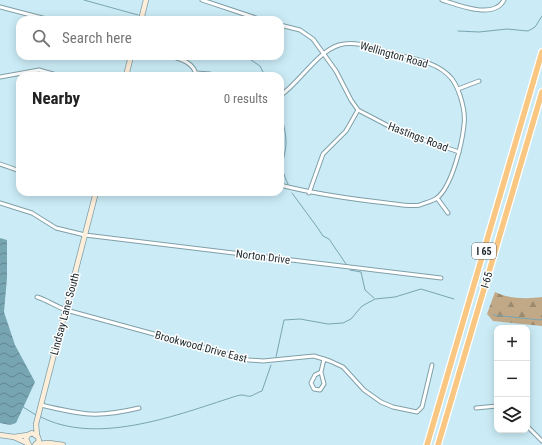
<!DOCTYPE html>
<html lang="en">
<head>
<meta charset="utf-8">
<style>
	body { margin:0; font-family:"Roboto Condensed",sans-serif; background:#f2f2f2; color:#222 }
	.controls { position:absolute; right:12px; bottom:12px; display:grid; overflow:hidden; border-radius:8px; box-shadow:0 2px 10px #0003 }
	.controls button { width:36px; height:36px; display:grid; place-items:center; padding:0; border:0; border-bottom:1px solid #e0e0e0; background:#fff; color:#222; font:20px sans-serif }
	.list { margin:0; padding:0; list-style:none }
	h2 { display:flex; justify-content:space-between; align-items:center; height:52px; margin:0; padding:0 16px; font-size:17px }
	h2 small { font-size:13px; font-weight:400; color:#767676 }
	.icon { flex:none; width:22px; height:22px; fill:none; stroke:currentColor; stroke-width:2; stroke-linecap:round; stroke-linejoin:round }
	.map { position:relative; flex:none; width:542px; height:445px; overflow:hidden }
	.search { position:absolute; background:#fff; box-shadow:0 2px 10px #0003; left:16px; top:16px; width:268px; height:44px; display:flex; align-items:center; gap:10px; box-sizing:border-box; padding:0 14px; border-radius:12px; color:#767676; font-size:15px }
	.panel { position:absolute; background:#fff; box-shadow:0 2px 10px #0003; left:16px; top:72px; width:268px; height:124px; border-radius:12px }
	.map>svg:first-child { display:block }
	.forest { fill:url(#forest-firs) }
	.water { fill:url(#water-waves) }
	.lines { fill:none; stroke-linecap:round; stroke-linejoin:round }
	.stream { stroke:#78a5b2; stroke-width:1 }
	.street-casing { stroke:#809fa8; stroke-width:5 }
	.secondary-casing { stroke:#809fa8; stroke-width:6 }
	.highway-casing { stroke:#fff; stroke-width:8 }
	.street { stroke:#fff; stroke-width:3 }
	.secondary { stroke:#fdeeda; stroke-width:4.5 }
	.highway { stroke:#f9c782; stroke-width:5.5 }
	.labels { text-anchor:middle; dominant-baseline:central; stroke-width:3; stroke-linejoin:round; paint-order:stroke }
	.shield { fill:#fff; stroke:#5f686b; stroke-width:1 }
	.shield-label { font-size:10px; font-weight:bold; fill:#1b272b }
	.street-label { font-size:11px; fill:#1b272b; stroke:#fff }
</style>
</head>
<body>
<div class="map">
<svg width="542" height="445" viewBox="0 0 542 445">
	<defs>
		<pattern id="forest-firs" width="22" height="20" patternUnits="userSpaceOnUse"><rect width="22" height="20" fill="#c1a988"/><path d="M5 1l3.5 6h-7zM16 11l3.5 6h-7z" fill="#9c8a6f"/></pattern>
		<pattern id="water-waves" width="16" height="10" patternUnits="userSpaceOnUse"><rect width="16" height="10" fill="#78a5b2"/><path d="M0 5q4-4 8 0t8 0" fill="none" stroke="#628691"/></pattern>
	</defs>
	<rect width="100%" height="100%" fill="#cbecf6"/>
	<path class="forest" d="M 495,292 C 509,299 527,299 542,297 L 542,326 L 493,321 L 487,314 Z"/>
	<path class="water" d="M 0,238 L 7,240 L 7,278 L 4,312 L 15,345 L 35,382 L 16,423 L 10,425 L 0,423 Z"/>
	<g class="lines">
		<g class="stream">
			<path d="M 84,0 L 138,15"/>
			<path d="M 146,18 L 154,20"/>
			<path d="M 458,31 L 479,32 L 507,29 L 528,31 L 535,27 L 542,16"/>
			<path d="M 245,56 L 260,66 L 265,76"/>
			<path d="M 280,111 C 283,122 286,132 286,143 C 285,162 278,164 288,184"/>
			<path d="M 292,193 L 317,227 L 323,236 L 329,239 L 346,264"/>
			<path d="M 350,270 L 361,272 L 365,290 L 374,298"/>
			<path d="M 493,315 L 540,320 L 542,319"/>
			<path d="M 276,357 L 284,320 L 300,319 L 328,324 L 343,323 L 351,319 L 362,306 L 375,299 L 395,297 L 421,289 L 454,299"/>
			<path d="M 23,407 L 36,415"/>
			<path d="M 41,417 C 95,445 172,417 227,399 C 231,398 237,395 242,395 C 245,395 248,397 251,396 C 254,395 258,392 262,391 L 271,365"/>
		</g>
		<defs>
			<g id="street">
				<path d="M 202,0 L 262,20"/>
				<path d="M 442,0 C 458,5 494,20 504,0"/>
				<path d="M 0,7 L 50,20"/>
				<path d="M 280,25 L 300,30 L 313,39 L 336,71 L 351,100 L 358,110 L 400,132 L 459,152"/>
				<path d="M 170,56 C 181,59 195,63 196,76"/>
				<path d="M 196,73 L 210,74 L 212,76"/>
				<path d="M 0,77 L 39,70 L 60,76"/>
				<path d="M 458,89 L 479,81"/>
				<path d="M 280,96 C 300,82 317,52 339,45 C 355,40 374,48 389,53 C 410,58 438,61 452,79 C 460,90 466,112 464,125 C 462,144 452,186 437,198 C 433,201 425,203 420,205 C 410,207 397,204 387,203 C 351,199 315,194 280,185"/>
				<path d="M 0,164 L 20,171"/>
				<path d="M 83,192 L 96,194"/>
				<path d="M 309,193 L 323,154 L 346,131 L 358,110"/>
				<path d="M 437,198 L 448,213"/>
				<path d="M 0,203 L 32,213 L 56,228 L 85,235 L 441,278"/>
				<path d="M 37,297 C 47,300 55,306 66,310 L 249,360 L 263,361 L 314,356 L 330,361 L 343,367 L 364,390 L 381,402 L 393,407 L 417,412 L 422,407 L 432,365"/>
				<path d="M 321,372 L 324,384 L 320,390 L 314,389 L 311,383 L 315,375 L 321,372 L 324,359"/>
				<path d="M 41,405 C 83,415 97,418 139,408"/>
				<path d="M 476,408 L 497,406"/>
				<path d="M 527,426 L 542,441"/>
			</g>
			<g id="secondary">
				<path d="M 141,20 L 146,0"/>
				<path d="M 126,76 L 131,56"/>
				<path d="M 0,435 L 14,437 L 27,443"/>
				<path d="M 37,436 L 36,424 L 96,192"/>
				<path d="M 14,437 L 28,435"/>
				<path d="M 36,444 L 49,443 L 63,445"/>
				<path d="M 29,445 L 26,439 L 28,435 L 32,433 L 38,437 L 39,441 L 35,445"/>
			</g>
			<g id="highway">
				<path d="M 427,445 L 542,52"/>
				<path d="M 438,445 L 542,92"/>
			</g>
		</defs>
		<use href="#street" class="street-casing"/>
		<use href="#secondary" class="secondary-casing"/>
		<use href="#highway" class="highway-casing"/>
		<use href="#street" class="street"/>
		<use href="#secondary" class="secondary"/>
		<use href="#highway" class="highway"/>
	</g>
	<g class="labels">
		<rect class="shield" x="472" y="243" width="24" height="16" rx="3"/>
		<g class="shield-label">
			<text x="484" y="251">I 65</text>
		</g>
		<g class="street-label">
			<text transform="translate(394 55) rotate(16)">Wellington Road</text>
			<text transform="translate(418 137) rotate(21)">Hastings Road</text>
			<text transform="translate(263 257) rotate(7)">Norton Drive</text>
			<text transform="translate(487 280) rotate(-74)">I-65</text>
			<text transform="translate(65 314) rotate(-75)">Lindsay Lane South</text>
			<text transform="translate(201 347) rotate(15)">Brookwood Drive East</text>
		</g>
	</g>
</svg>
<div class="controls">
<button>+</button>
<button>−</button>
<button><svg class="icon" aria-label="layers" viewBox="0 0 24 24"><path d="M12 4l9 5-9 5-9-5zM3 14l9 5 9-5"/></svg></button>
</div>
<div class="search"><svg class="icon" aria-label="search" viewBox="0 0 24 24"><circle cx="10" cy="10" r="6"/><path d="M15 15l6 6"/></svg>Search here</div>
<section class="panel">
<h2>Nearby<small>0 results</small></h2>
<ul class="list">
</ul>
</section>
</div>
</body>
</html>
